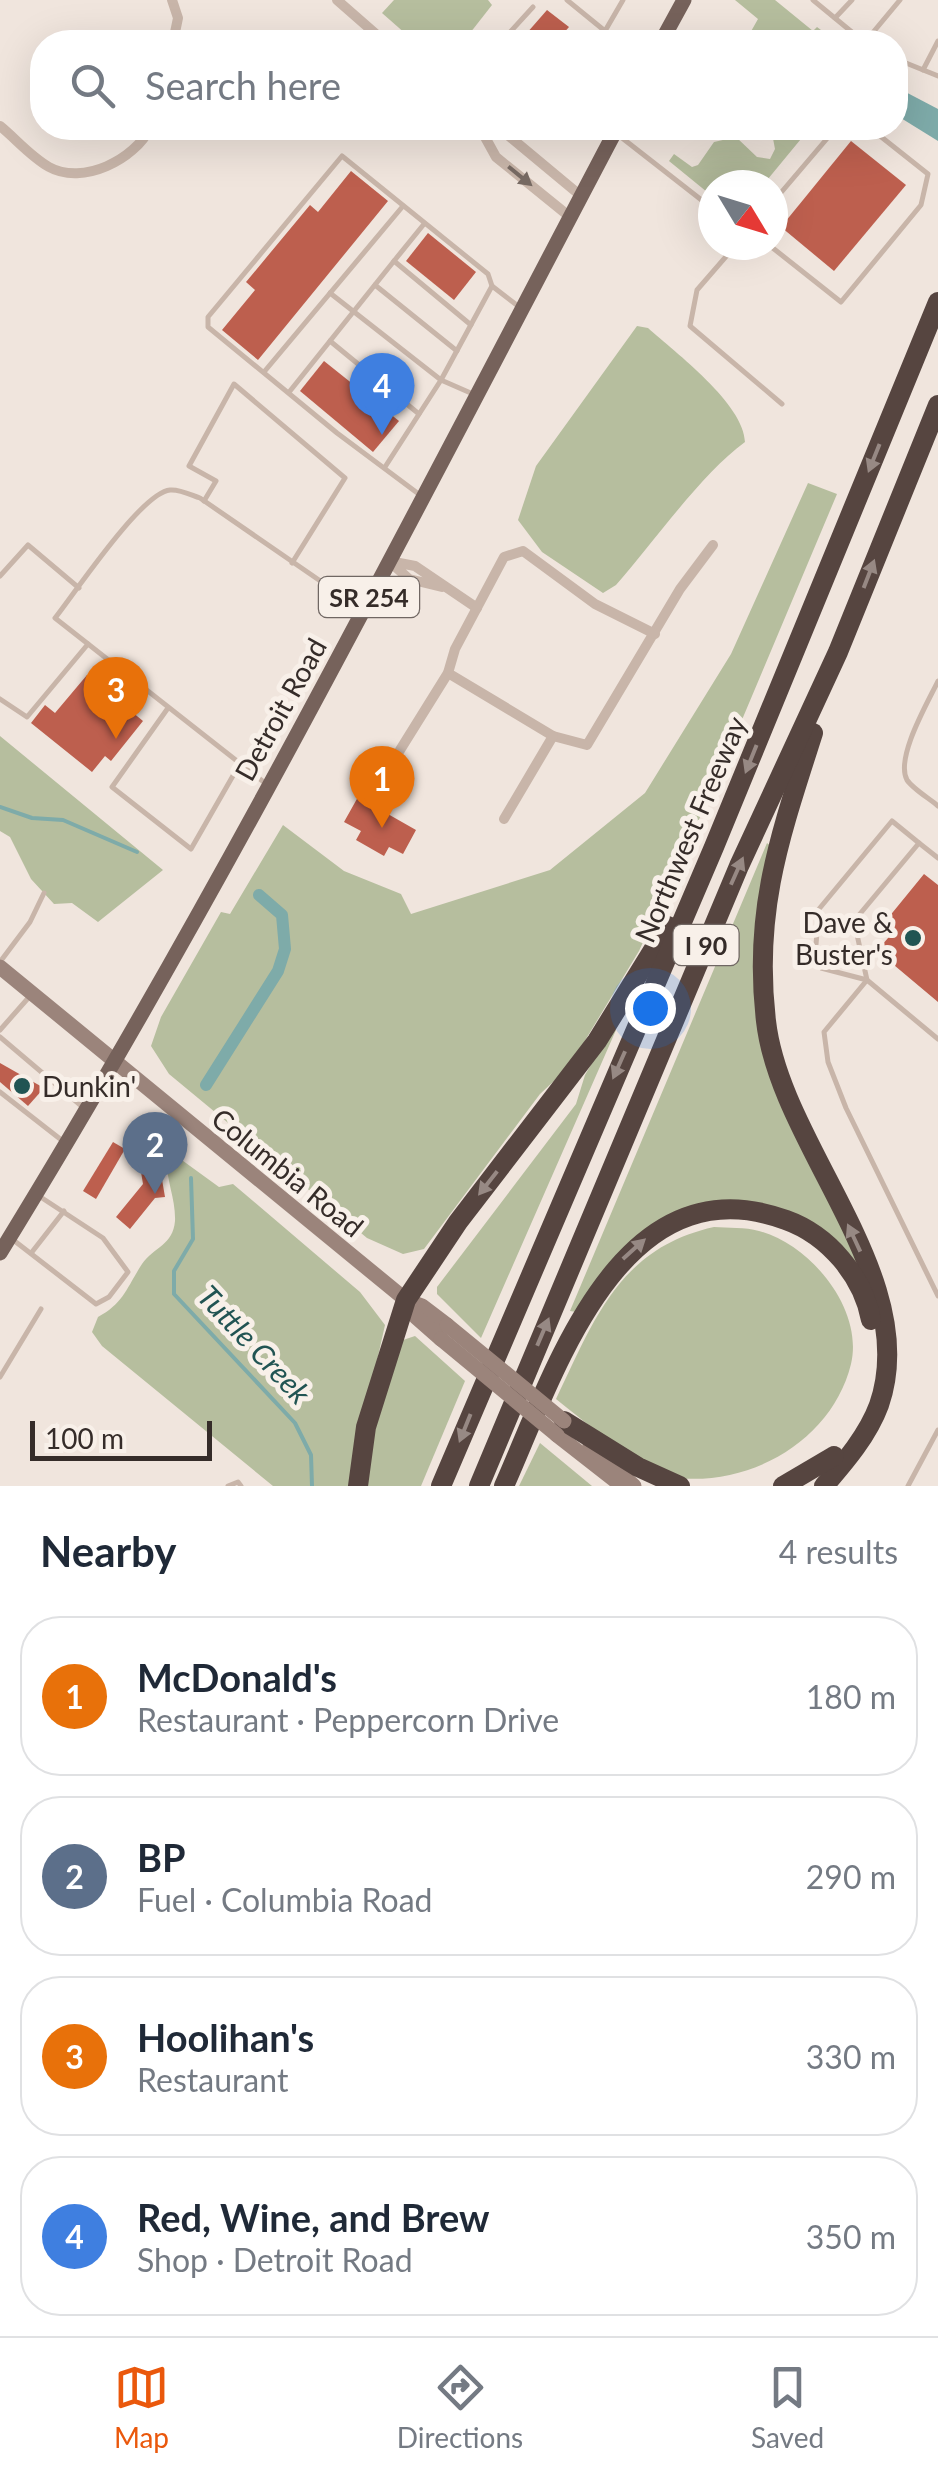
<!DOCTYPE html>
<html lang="en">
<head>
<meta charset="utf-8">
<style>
	body { margin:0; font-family:Lato,sans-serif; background:#f2f2f3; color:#1f2937 }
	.compass { position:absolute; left:698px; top:170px; width:90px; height:90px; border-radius:50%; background:#fff; box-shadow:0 10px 40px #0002; rotate:128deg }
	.scale { position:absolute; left:30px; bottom:25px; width:182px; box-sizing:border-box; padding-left:10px; border:5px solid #352c29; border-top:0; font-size:28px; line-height:35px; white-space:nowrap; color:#352c29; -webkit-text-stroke:8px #f8f0e9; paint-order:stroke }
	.you { position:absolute; left:650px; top:1008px; width:35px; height:35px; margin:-25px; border:8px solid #fff; border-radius:50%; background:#1a73e8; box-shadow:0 0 0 15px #1a73e833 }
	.badge { display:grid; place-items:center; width:65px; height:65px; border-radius:50%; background:#ea580c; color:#fff; font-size:32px; font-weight:700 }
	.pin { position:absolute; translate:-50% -82px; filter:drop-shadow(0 2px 5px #0008) }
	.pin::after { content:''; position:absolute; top:52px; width:35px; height:30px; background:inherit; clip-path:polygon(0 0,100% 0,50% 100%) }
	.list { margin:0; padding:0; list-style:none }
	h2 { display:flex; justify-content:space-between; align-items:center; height:130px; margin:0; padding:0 40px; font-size:42px }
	h2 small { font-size:32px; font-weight:400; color:#747a83 }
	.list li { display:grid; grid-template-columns:65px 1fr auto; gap:30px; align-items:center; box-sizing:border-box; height:160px; margin:0 20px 20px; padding:0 20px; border:2px solid #e0e1e3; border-radius:40px }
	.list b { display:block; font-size:38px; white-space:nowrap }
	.list p { margin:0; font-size:32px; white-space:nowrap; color:#747a83 }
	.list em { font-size:32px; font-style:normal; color:#747a83 }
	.icon { flex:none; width:55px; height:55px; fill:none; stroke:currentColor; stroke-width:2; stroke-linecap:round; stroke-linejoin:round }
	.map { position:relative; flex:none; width:938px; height:1486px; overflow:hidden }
	.search { position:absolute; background:#fff; box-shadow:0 10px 40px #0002; left:30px; right:30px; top:30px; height:110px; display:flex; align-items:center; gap:25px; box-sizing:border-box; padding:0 35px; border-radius:40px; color:#747a83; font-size:38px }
	.sheet { height:850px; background:#fff }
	nav { display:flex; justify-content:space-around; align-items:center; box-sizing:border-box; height:140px; border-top:2px solid #e0e1e3; background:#fff; font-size:28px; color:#747a83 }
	nav a { display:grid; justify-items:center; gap:5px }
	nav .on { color:#ea580c }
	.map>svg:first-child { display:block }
	.green { fill:#b6be9e }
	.water { fill:#7eaba9 }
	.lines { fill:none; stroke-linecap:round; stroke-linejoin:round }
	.stream { stroke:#7eaba9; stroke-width:4 }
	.canal { stroke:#7eaba9; stroke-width:12 }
	.building { fill:#bd5f4e }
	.lane { stroke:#c8b5a9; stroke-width:5 }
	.street { stroke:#c8b5a9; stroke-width:10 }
	.secondary { stroke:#9b847b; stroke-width:15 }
	.primary { stroke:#76625b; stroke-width:15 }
	.highway { stroke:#564540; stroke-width:20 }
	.secondary-bridge { stroke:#9b847b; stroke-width:15 }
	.oneway { fill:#776a63 }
	.oneway2 { fill:#978984 }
	.poi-dot { fill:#215453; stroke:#f8f0e9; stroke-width:4 }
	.labels { text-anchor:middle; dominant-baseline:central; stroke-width:10; stroke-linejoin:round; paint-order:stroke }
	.shield { fill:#f8f0e9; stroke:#706763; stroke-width:2.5 }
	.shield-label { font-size:25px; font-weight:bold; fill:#352c29 }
	.street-label { font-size:28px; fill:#352c29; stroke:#f8f0e9 }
	.poi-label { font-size:28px; fill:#352c29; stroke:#f8f0e9; text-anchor:end }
	.water-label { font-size:30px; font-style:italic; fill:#215453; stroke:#f8f0e9 }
</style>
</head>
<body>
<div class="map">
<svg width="938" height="1486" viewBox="0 0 938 1486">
	<rect width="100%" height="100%" fill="#f0e5dd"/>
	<g class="green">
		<path d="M 394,0 L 488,0 L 492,5 L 463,42 L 415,42 L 382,13 Z"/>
		<path d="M 735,0 L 775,0 L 813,31 L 817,27 L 837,42 L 745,42 L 758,19 Z"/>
		<path d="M 771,128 L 810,128 L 763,185 L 713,185 L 707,192 L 669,161 L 674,154 L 692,167 L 698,165 L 714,142 L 736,137 L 757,157 L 770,159 L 775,149 Z"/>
		<path d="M 637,326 L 648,328 C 676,353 744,404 745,442 C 701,474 654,542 616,585 L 603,593 L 542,552 L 518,520 L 536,466 Z"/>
		<path d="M 808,483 L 837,494 L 712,791 L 639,951 L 569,1067 L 540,1094 L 424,1249 L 403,1254 L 367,1238 L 169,1074 L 151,1046 L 161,1017 L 221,912 L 230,914 L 283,825 L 344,871 L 401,894 L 411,914 L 550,870 L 645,793 L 731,654 Z"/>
		<path d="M 0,736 L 163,870 L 98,922 L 72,903 L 54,904 L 31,879 L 10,837 L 0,831 Z"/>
		<path d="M 767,843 L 772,847 L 759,1016 L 862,1267 L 821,1234 L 698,1207 L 576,1312 L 570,1311 Z"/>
		<path d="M 611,1030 L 616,1030 L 481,1338 L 437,1294 L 437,1287 L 576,1104 L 585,1075 Z"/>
		<path d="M 168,1150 L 219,1187 L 233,1184 L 360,1292 L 385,1325 L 349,1486 L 273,1486 L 102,1346 L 92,1332 L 98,1317 C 124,1303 127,1287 142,1264 C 154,1247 173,1245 175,1221 C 176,1196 163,1175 168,1150 Z"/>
		<path d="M 714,1227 C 728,1228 745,1227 759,1231 C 810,1244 864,1309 851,1364 C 833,1437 756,1486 676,1478 C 632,1461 592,1428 556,1399 C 594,1320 619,1248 714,1227 Z"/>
		<path d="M 415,1336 L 465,1381 L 421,1486 L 365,1486 L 372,1437 L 403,1340 Z"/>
		<path d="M 540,1443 L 592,1486 L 519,1486 Z"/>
	</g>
	<path class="water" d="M 896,87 L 938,109 L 938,141 L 896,115 Z"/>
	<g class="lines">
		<g class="stream">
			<path d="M 0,807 L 32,818 L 63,820 L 137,852"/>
			<path d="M 191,1178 L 193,1239 L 174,1271 L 174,1294 L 295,1423 L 311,1455 L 312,1486"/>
		</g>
		<path class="canal" d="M 206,1085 L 278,971 L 285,949 L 282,915 L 259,895"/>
	</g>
	<g class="building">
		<path d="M 547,10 L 569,27 L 556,42 L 519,42 Z"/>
		<path d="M 851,141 L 906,185 L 834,271 L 781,227 Z"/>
		<path d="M 351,171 L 388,201 L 258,360 L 222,330 L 255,290 L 246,282 L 310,205 L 318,212 Z"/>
		<path d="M 428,233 L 476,272 L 454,300 L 406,261 Z"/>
		<path d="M 324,361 L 399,421 L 373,452 L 300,391 Z"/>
		<path d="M 87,675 L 143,721 L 111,761 L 105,756 L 92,772 L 31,723 L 45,705 L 55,713 Z"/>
		<path d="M 358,797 L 416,830 L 403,854 L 389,847 L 384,856 L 356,840 L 361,831 L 344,822 Z"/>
		<path d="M 924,874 L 938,885 L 938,1002 L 882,955 L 882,945 L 894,931 L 884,923 Z"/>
		<path d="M 0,1063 L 44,1088 L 28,1106 L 0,1082 Z"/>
		<path d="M 113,1142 L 125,1149 L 96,1199 L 83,1191 Z"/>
		<path d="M 158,1156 L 165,1197 L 155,1198 L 130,1229 L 116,1217 L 143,1184 L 139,1160 Z"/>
	</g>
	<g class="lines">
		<g class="lane">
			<path d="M 567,0 L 605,31"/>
			<path d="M 813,0 L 864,42"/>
			<path d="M 835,18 L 852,0"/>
			<path d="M 501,42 L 533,7"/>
			<path d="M 566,42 L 569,38 L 575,42"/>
			<path d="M 621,42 L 605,31 L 623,0"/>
			<path d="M 865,42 L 900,0"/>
			<path d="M 896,59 L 938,76"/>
			<path d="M 923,70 L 938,41"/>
			<path d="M 617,134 L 713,209"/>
			<path d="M 773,202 L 836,128"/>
			<path d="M 736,245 L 697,290 L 690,326 L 782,404"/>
			<path d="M 769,245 L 841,302 L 921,205 L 928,174 L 870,128"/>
			<path d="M 394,261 L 424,224"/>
			<path d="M 375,285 L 457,351"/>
			<path d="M 330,293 L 441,380 L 492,286"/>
			<path d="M 330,341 L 419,414"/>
			<path d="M 264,372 L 403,206"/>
			<path d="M 290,391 L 394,261 L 471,325"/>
			<path d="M 385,467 L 441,380 L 473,394"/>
			<path d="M 420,495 L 337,433 L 208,327 L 208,317 L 342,156 L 488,274 L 492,286 L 518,306"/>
			<path d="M 204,501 L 216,481 L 189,466 L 234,384 L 345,478 L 292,563"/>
			<path d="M 0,576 L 28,545 L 79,588"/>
			<path d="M 938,681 C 928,702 895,758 907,780 C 913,789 930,799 938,806"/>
			<path d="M 0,699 L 27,717 L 88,644"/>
			<path d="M 168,708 L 112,787 L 191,849 L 238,767"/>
			<path d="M 265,783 L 55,618 C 75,593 141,493 170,490 C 180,489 191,495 200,498 L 361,609"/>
			<path d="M 919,843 L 892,821 L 819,909 L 815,956 L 821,968 L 867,980 L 824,1032 L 828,1062 L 846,1108 L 938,1296"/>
			<path d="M 938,858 L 919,843 L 854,921 L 867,980 L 938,1039"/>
			<path d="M 816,933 L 856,929"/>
			<path d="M 0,962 L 30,922 L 44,893"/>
			<path d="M 0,1030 L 30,996"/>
			<path d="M 0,1037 L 85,1109"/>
			<path d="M 0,1092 L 64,1142"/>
			<path d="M 12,1239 L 96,1304 L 109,1297 L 128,1272 L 103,1238 L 39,1196"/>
			<path d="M 32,1252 L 64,1211"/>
			<path d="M 0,1377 L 41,1309"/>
			<path d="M 228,1486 L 238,1482 L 241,1486"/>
			<path d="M 908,1486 L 938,1430"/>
		</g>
		<g class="street">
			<path d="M 172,0 L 178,18 L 173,42"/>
			<path d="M 337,0 L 385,42"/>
			<path d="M 0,126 C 16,139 31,157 49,167 C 83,186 135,159 150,128"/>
			<path d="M 480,128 L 496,157 L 570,217"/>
			<path d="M 490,128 L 504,132 L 581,196"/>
			<path d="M 442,587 L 409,579 L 389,561 L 415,566 L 477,608"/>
			<path d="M 448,673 L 553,736 L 587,745 L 680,589 L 713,545"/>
			<path d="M 392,763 L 448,673 L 455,649 L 504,557 L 523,551 L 595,604 L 655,634"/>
			<path d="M 504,819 L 553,736"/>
		</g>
		<g class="secondary">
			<path d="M 0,967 L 406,1300 L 422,1306 L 447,1325"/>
			<path d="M 406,1300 L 416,1317 L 441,1339"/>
			<path d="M 557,1435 L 617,1482"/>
			<path d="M 590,1445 L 634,1486"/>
		</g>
		<g class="primary">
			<path d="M 661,42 L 684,0"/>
			<path d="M 0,1253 C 224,889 418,506 617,128"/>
		</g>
		<g class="highway">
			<path d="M 813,733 C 780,836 753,911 766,1021 C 780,1146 923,1278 879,1405 C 868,1435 845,1462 824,1486"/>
			<path d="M 564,1421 L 638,1467 L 680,1486"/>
			<path d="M 358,1486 L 366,1427 L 406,1300 L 458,1222 L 597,1041 L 668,926"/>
			<path d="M 441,1486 L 714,847 L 938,302"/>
			<path d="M 479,1486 L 739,866 L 838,652 L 938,405"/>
			<path d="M 504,1486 C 554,1374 620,1159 786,1220 C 828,1235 863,1276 871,1320"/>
			<path d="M 783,1486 L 834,1456"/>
		</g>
		<g class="secondary-bridge">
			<path d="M 447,1325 L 564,1421"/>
			<path d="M 441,1339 L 557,1435"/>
		</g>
	</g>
	<defs><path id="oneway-solid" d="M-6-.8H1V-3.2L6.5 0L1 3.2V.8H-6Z" transform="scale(2.5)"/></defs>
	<use class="oneway" href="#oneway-solid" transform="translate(520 176) rotate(39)"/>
	<g class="oneway2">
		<use href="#oneway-solid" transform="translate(874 458) rotate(112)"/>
		<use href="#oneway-solid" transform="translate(869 574) rotate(-69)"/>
		<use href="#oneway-solid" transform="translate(751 759) rotate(112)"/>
		<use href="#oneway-solid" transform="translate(737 871) rotate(-66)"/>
		<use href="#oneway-solid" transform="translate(619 1065) rotate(114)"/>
		<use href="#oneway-solid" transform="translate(488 1183) rotate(128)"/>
		<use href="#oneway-solid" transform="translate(854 1238) rotate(-115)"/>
		<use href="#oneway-solid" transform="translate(634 1249) rotate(-42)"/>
		<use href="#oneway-solid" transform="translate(543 1332) rotate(-67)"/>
		<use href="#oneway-solid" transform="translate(465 1428) rotate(112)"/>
	</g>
	<g class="poi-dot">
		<circle cx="913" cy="938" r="10"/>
		<circle cx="22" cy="1086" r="10"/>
	</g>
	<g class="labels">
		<g class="shield">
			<rect x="319" y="577" width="100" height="40" rx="8"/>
			<rect x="673.5" y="925" width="65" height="40" rx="8"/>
		</g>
		<g class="shield-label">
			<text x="369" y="597">SR 254</text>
			<text x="706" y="945">I 90</text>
		</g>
		<g class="street-label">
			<text transform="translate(280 709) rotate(-61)">Detroit Road</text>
			<text transform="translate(690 829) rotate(-67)">Northwest Freeway</text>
			<text transform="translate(288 1172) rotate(39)">Columbia Road</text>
		</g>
		<g class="poi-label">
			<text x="893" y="922">Dave &amp;<tspan x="893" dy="32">Buster's</tspan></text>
			<text x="42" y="1086" text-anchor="start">Dunkin'</text>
		</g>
		<g class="water-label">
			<text transform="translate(255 1344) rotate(47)">Tuttle Creek</text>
		</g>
	</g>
</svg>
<svg class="compass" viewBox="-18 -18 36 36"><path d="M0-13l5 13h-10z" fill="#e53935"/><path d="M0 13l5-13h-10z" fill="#747a83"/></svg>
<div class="scale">100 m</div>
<div class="you"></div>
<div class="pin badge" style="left:382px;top:828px;background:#e8710a">1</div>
<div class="pin badge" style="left:155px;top:1194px;background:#5c6f8a">2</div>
<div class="pin badge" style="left:116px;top:739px;background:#e8710a">3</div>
<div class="pin badge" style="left:382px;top:435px;background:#3f7fe0">4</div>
<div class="search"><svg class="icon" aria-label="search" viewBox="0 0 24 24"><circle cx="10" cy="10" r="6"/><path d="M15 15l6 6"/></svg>Search here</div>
</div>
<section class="sheet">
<h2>Nearby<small>4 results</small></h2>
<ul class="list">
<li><span class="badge" style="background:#e8710a">1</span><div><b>McDonald's</b><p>Restaurant · Peppercorn Drive</p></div><em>180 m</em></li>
<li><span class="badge" style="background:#5c6f8a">2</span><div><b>BP</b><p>Fuel · Columbia Road</p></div><em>290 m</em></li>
<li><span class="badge" style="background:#e8710a">3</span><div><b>Hoolihan's</b><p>Restaurant</p></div><em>330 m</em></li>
<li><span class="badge" style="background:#3f7fe0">4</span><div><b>Red, Wine, and Brew</b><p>Shop · Detroit Road</p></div><em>350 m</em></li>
</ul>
</section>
<nav>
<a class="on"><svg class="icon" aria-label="map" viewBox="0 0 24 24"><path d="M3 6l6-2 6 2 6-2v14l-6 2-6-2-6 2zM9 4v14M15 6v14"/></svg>Map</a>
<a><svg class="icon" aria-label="directions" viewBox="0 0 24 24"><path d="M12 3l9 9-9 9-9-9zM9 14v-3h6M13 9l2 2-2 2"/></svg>Directions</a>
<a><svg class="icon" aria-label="saved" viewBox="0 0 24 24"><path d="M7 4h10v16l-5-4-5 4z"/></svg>Saved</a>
</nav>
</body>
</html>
